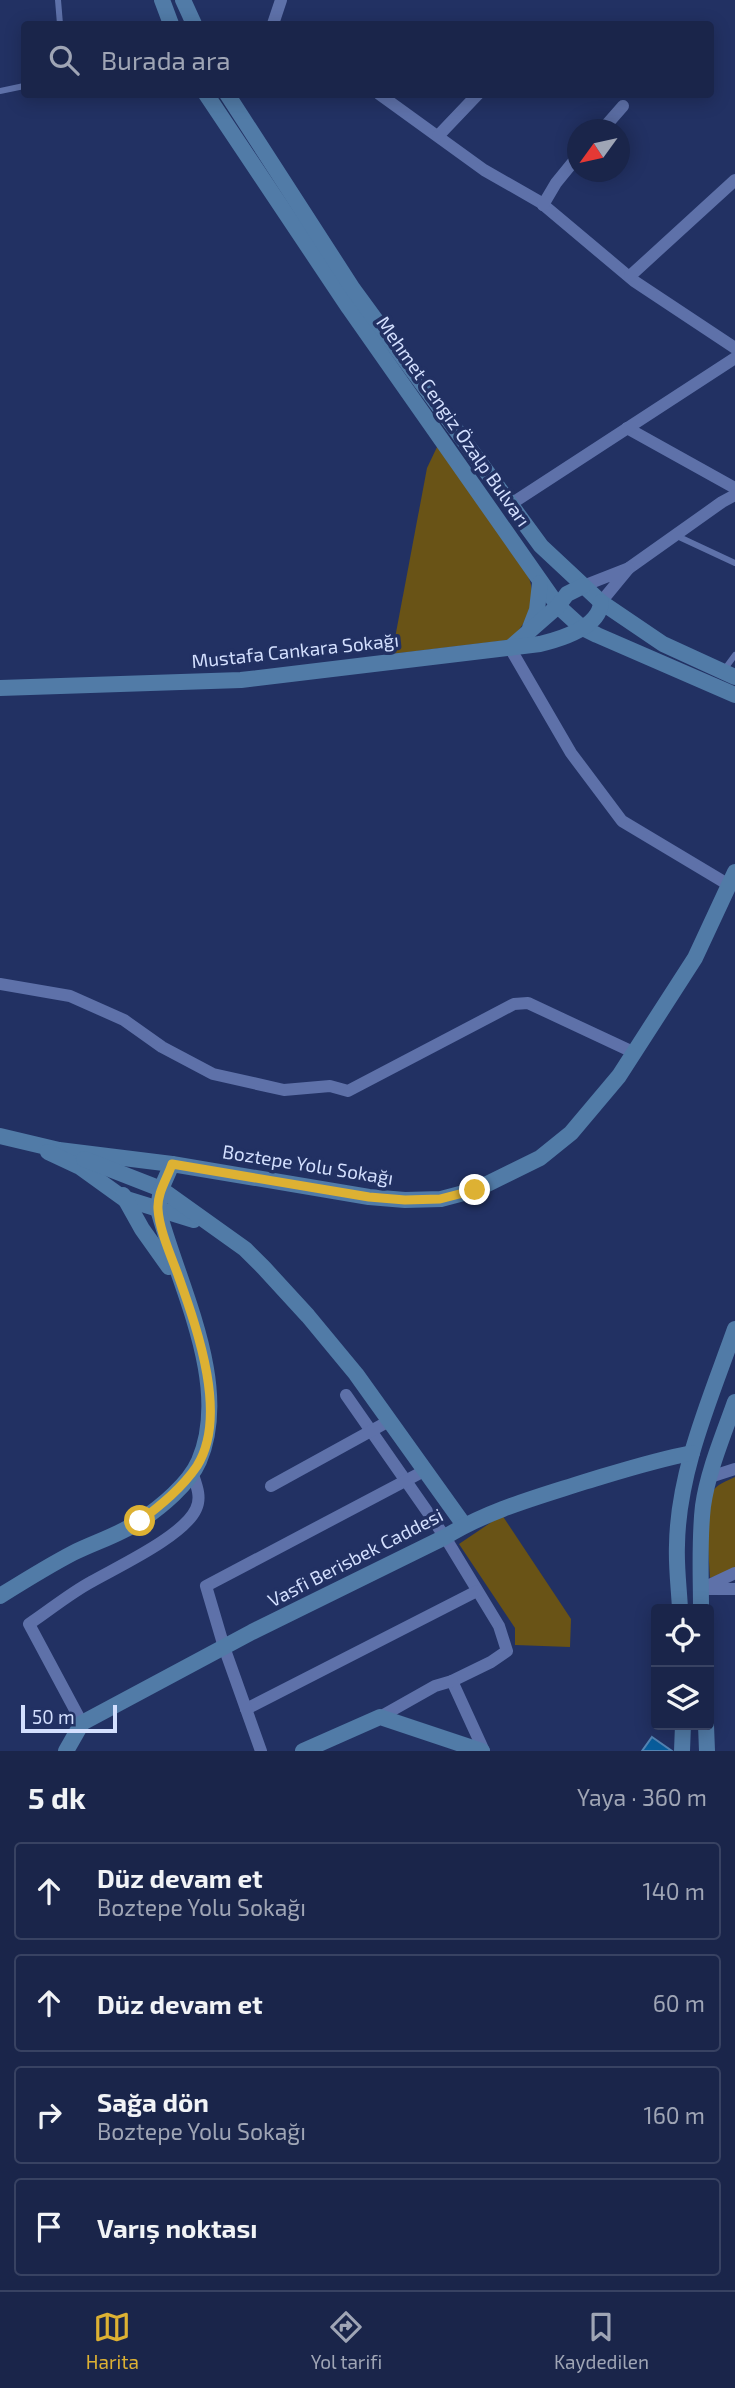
<!DOCTYPE html>
<html lang="tr">
<head>
<meta charset="utf-8">
<style>
	body { margin:0; font-family:"Exo 2",sans-serif; background:#232d51; color:#f1f3f6 }
	.controls { position:absolute; right:21px; bottom:21px; display:grid; overflow:hidden; border-radius:7px; box-shadow:0 4px 18px #0003 }
	.controls button { width:63px; height:63px; display:grid; place-items:center; padding:0; border:0; border-bottom:2px solid #384262; background:#1a254a; color:#f1f3f6; font:35px sans-serif }
	.compass { position:absolute; left:567px; top:119px; width:63px; height:63px; border-radius:50%; background:#1a254a; box-shadow:0 4px 18px #0003; rotate:237deg }
	.scale { position:absolute; left:21px; bottom:18px; width:96px; box-sizing:border-box; padding-left:7px; border:4px solid #d3dffe; border-top:0; font-size:19px; line-height:24px; white-space:nowrap; color:#d3dffe; -webkit-text-stroke:5px #223163; paint-order:stroke }
	.stop { position:absolute; width:21px; height:21px; margin:-16px; border:5px solid #ddb133; border-radius:50%; background:#fff }
	.stop.end { background:#ddb133; border-color:#fff; box-shadow:0 2px 7px #0008 }
	.list { margin:0; padding:0; list-style:none }
	h2 { display:flex; justify-content:space-between; align-items:center; height:91px; margin:0; padding:0 28px; font-size:30px }
	h2 small { font-size:23px; font-weight:400; color:#9fa5b5 }
	.list li { display:grid; grid-template-columns:46px 1fr auto; gap:21px; align-items:center; box-sizing:border-box; height:98px; margin:0 14px 14px; padding:0 14px; border:2px solid #384262; border-radius:7px }
	.list b { display:block; font-size:26px; white-space:nowrap }
	.list p { margin:0; font-size:23px; white-space:nowrap; color:#9fa5b5 }
	.list em { font-size:23px; font-style:normal; color:#9fa5b5 }
	.icon { flex:none; width:38px; height:38px; fill:none; stroke:currentColor; stroke-width:2; stroke-linecap:round; stroke-linejoin:round }
	.map { position:relative; flex:none; width:735px; height:1751px; overflow:hidden }
	.search { position:absolute; background:#1a254a; box-shadow:0 4px 18px #0003; left:21px; right:21px; top:21px; height:77px; display:flex; align-items:center; gap:18px; box-sizing:border-box; padding:0 24px; border-radius:7px; color:#9fa5b5; font-size:26px }
	.sheet { height:539px; background:#1a254a }
	nav { display:flex; justify-content:space-around; align-items:center; box-sizing:border-box; height:98px; border-top:2px solid #384262; background:#1a254a; font-size:19px; color:#9fa5b5 }
	nav a { display:grid; justify-items:center; gap:4px }
	nav .on { color:#ddb133 }
	.map>svg:first-child { display:block }
	.green { fill:#695316 }
	.building { fill:#085d9c; stroke:#5384b4; stroke-width:2 }
	.lines { fill:none; stroke-linecap:round; stroke-linejoin:round }
	.lane { stroke:#5e71a9; stroke-width:6 }
	.street { stroke:#5e71a9; stroke-width:12 }
	.secondary { stroke:#517ba7; stroke-width:16 }
	.route { stroke:#ddb133; stroke-width:9 }
	.labels { text-anchor:middle; dominant-baseline:central; stroke-width:7; stroke-linejoin:round; paint-order:stroke }
	.street-label { font-size:19px; fill:#d3dffe; stroke:#223163 }
</style>
</head>
<body>
<div class="map">
<svg width="735" height="1751" viewBox="0 0 735 1751">
	<rect width="100%" height="100%" fill="#223163"/>
	<g class="green">
		<path d="M 438,445 L 528,576 C 538,597 527,626 509,640 L 392,654 L 427,468 Z"/>
		<path d="M 735,1477 L 735,1569 L 710,1578 C 709,1554 704,1515 712,1493 C 716,1484 727,1481 735,1477 Z"/>
		<path d="M 502,1515 L 571,1619 L 570,1647 L 515,1645 L 515,1628 L 459,1544 Z"/>
	</g>
	<path class="building" d="M 652,1737 L 672,1751 L 642,1751 Z"/>
	<g class="lines">
		<g class="lane">
			<path d="M 58,0 L 60,24"/>
			<path d="M 0,91 L 24,86"/>
			<path d="M 677,536 L 735,563"/>
			<path d="M 724,670 L 735,655"/>
		</g>
		<g class="street">
			<path d="M 273,24 L 281,0"/>
			<path d="M 379,94 L 484,170 L 540,202 L 634,281 L 735,348"/>
			<path d="M 602,130 L 623,106"/>
			<path d="M 438,136 L 478,94"/>
			<path d="M 543,205 L 556,183 L 578,156"/>
			<path d="M 630,276 L 735,180"/>
			<path d="M 627,428 L 735,488"/>
			<path d="M 511,504 L 735,358"/>
			<path d="M 629,568 L 722,502 L 735,495"/>
			<path d="M 583,586 L 629,568 L 601,602"/>
			<path d="M 510,648 L 571,753 L 622,821 L 729,885"/>
			<path d="M 0,984 L 70,996 L 124,1020 L 162,1047 L 213,1074 L 284,1090 L 330,1086 L 348,1091 L 514,1004 L 528,1003 L 635,1053"/>
			<path d="M 346,1395 L 445,1537 L 499,1626 L 507,1651 L 491,1662 L 452,1681 L 484,1751"/>
			<path d="M 710,1477 L 735,1469"/>
			<path d="M 271,1486 L 389,1421"/>
			<path d="M 701,1589 L 735,1573"/>
			<path d="M 704,1589 L 735,1589"/>
			<path d="M 246,1709 L 477,1591"/>
			<path d="M 380,1717 L 435,1686 L 452,1681"/>
			<path d="M 82,1723 L 29,1624 C 50,1610 69,1594 91,1582 C 117,1567 184,1536 196,1509 C 202,1497 196,1484 192,1472"/>
			<path d="M 261,1751 L 224,1647 L 206,1586 L 424,1471"/>
		</g>
		<g class="secondary">
			<path d="M 162,0 L 171,24"/>
			<path d="M 183,0 L 194,24"/>
			<path d="M 206,94 L 349,308 L 558,606 L 581,627 L 597,635 L 735,695"/>
			<path d="M 227,94 L 353,289 L 541,546 L 601,602 L 663,644 L 735,677"/>
			<path d="M 530,628 L 537,610 L 540,583"/>
			<path d="M 510,648 L 558,606 L 567,594 L 583,586"/>
			<path d="M 0,688 L 241,680 L 540,644 C 561,639 600,627 601,602"/>
			<path d="M 0,1136 L 59,1150 L 172,1164 L 369,1197 L 405,1200 L 441,1199 L 475,1190 L 540,1158 L 571,1133 L 619,1076 L 695,958 L 735,872"/>
			<path d="M 48,1152 L 80,1167 L 123,1198 L 194,1220"/>
			<path d="M 84,1159 L 161,1189 L 245,1249 L 264,1268 L 308,1316 L 356,1374 L 464,1525"/>
			<path d="M 123,1195 L 142,1229 L 169,1267"/>
			<path d="M 0,1596 C 24,1581 48,1566 73,1553 C 95,1542 119,1535 140,1521 C 161,1507 189,1484 199,1461 C 232,1384 178,1285 158,1209 L 161,1189 L 172,1164"/>
			<path d="M 680,1609 C 679,1588 676,1566 677,1545 C 678,1471 711,1397 735,1329"/>
			<path d="M 701,1609 C 701,1575 699,1540 703,1506 C 708,1471 723,1436 735,1402"/>
			<path d="M 706,1725 L 707,1751"/>
			<path d="M 66,1751 L 82,1723 L 252,1632 L 445,1537 C 487,1511 534,1498 581,1483 C 618,1472 654,1460 692,1453"/>
			<path d="M 303,1751 L 380,1717 L 482,1751"/>
			<path d="M 682,1751 L 683,1725"/>
		</g>
	</g>
	<g class="lines">
		<path class="route" d="M 140,1521 C 161,1505 182,1488 197,1466 C 229,1415 196,1326 178,1275 C 171,1256 159,1229 158,1209 C 157,1193 167,1179 172,1164 L 369,1197 L 405,1200 L 440,1199 L 475,1190"/>
	</g>
	<g class="labels">
		<g class="street-label">
			<text transform="translate(454 421) rotate(55)">Mehmet Cengiz Özalp Bulvarı</text>
			<text transform="translate(295 650) rotate(-6)">Mustafa Cankara Sokağı</text>
			<text transform="translate(308 1164) rotate(9)">Boztepe Yolu Sokağı</text>
			<text transform="translate(355 1557) rotate(-27)">Vasfi Berisbek Caddesi</text>
		</g>
	</g>
</svg>
<div class="controls">
<button><svg class="icon" aria-label="locate" viewBox="0 0 24 24"><circle cx="12" cy="12" r="6"/><path d="M12 2v4M12 18v4M2 12h4M18 12h4"/></svg></button>
<button><svg class="icon" aria-label="layers" viewBox="0 0 24 24"><path d="M12 4l9 5-9 5-9-5zM3 14l9 5 9-5"/></svg></button>
</div>
<svg class="compass" viewBox="-18 -18 36 36"><path d="M0-13l5 13h-10z" fill="#e53935"/><path d="M0 13l5-13h-10z" fill="#9fa5b5"/></svg>
<div class="scale">50 m</div>
<div class="stop" style="left:140px;top:1521px"></div>
<div class="stop end" style="left:475px;top:1190px"></div>
<div class="search"><svg class="icon" aria-label="search" viewBox="0 0 24 24"><circle cx="10" cy="10" r="6"/><path d="M15 15l6 6"/></svg>Burada ara</div>
</div>
<section class="sheet">
<h2>5 dk<small>Yaya · 360 m</small></h2>
<ul class="list">
<li><svg class="icon" aria-label="ahead" viewBox="0 0 24 24"><path d="M12 20V5M6 11l6-6 6 6"/></svg><div><b>Düz devam et</b><p>Boztepe Yolu Sokağı</p></div><em>140 m</em></li>
<li><svg class="icon" aria-label="ahead" viewBox="0 0 24 24"><path d="M12 20V5M6 11l6-6 6 6"/></svg><div><b>Düz devam et</b></div><em>60 m</em></li>
<li><svg class="icon" aria-label="right" viewBox="0 0 24 24"><path d="M7 20v-9h11M14 6l5 5-5 5"/></svg><div><b>Sağa dön</b><p>Boztepe Yolu Sokağı</p></div><em>160 m</em></li>
<li><svg class="icon" aria-label="arrive" viewBox="0 0 24 24"><path d="M6 21V4h12l-3 4 3 4H6"/></svg><div><b>Varış noktası</b></div></li>
</ul>
</section>
<nav>
<a class="on"><svg class="icon" aria-label="map" viewBox="0 0 24 24"><path d="M3 6l6-2 6 2 6-2v14l-6 2-6-2-6 2zM9 4v14M15 6v14"/></svg>Harita</a>
<a><svg class="icon" aria-label="directions" viewBox="0 0 24 24"><path d="M12 3l9 9-9 9-9-9zM9 14v-3h6M13 9l2 2-2 2"/></svg>Yol tarifi</a>
<a><svg class="icon" aria-label="saved" viewBox="0 0 24 24"><path d="M7 4h10v16l-5-4-5 4z"/></svg>Kaydedilen</a>
</nav>
</body>
</html>
